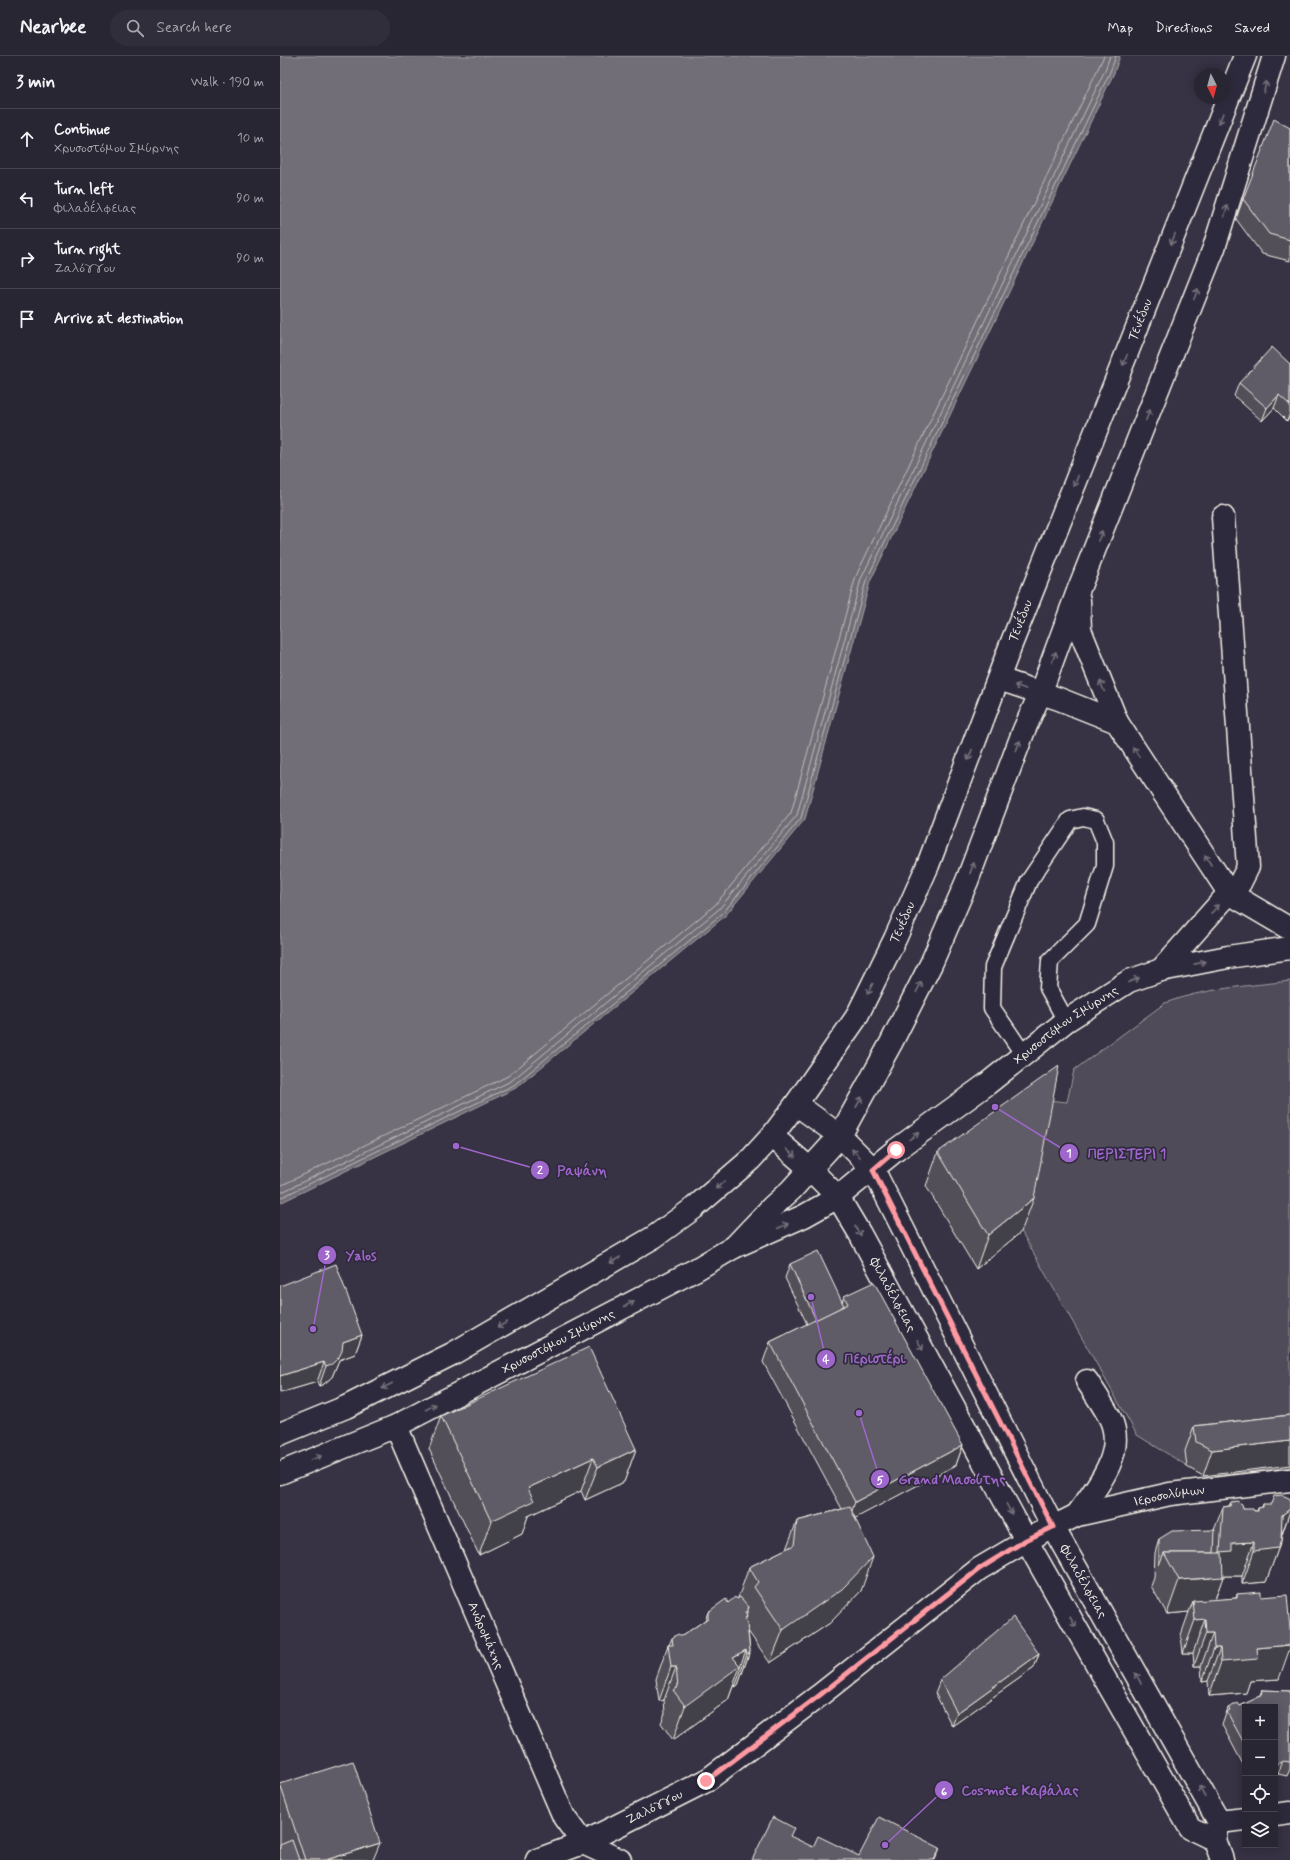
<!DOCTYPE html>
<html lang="en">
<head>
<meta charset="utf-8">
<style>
	body { margin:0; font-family:Mynerve,sans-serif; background:#312e3b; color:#f1f3f6 }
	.controls { position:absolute; right:12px; bottom:12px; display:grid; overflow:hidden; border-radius:0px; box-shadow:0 2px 10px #0003 }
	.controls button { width:36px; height:36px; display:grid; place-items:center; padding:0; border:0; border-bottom:1px solid #45434e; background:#292633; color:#f1f3f6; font:20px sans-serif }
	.compass { position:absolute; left:914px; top:12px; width:36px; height:36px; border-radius:50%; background:#292633; box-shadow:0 2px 10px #0003; rotate:174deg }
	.stop { position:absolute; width:12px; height:12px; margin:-9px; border:3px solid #ff9aa2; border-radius:50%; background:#fff }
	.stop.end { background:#ff9aa2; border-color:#fff; box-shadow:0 1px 4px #0008 }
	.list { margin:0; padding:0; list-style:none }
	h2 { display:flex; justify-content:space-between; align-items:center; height:52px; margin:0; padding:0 16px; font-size:17px }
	h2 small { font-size:13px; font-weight:400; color:#a5a5ac }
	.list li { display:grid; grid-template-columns:26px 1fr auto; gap:12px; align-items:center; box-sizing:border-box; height:60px; padding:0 16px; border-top:1px solid #45434e }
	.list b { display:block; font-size:15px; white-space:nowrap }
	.list p { margin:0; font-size:13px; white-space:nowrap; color:#a5a5ac }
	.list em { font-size:13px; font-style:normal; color:#a5a5ac }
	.icon { flex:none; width:22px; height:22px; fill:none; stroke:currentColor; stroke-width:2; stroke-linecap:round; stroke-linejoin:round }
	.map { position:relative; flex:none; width:1010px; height:1804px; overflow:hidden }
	header { display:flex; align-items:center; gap:24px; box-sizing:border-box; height:56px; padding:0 20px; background:#292633; border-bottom:1px solid #45434e }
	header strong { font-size:19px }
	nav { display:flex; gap:22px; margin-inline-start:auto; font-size:14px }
	.search { width:280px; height:36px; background:#312e3b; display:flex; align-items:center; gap:10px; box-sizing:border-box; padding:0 14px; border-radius:22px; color:#a5a5ac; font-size:15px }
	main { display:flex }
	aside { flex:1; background:#292633 }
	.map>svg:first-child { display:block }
	.green { fill:#504b59; stroke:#a29ea0 }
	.water { fill:#726e77; stroke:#a6a2a4 }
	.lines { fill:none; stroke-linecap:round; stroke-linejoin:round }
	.shore { stroke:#c0bdbb; stroke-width:1 }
	.service-casing { stroke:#f4f1e8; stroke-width:19 }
	.minor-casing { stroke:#f4f1e8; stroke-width:25 }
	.tertiary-casing { stroke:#f4f1e8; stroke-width:25 }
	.secondary-casing { stroke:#f4f1e8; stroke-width:25 }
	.service { stroke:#2f2a3d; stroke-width:16 }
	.minor { stroke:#2f2a3d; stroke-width:22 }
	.tertiary { stroke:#2f2a3d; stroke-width:22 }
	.secondary { stroke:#2f2a3d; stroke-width:22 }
	.wall { fill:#524f59; stroke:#f4f1e8 }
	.shaded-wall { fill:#424048; stroke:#f4f1e8 }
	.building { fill:#5f5c67; stroke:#f4f1e8 }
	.oneway { stroke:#747079 }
	.route { stroke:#ff9aa2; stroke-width:5 }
	.labels { text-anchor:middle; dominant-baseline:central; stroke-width:3.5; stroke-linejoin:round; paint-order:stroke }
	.street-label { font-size:13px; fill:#f4f1e8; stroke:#2f2a3d }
	.leader { fill:none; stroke:#9f67cb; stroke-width:1.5 }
	.callout-dot { fill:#9f67cb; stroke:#2f2a3d; stroke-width:1.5 }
	.mark-label { font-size:12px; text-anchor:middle; font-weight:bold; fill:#fff }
	.callout-label { font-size:14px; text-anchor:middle; font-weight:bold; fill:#9f67cb; stroke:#2f2a3d; stroke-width:3.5; stroke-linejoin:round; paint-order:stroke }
</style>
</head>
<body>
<header>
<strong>Nearbee</strong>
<div class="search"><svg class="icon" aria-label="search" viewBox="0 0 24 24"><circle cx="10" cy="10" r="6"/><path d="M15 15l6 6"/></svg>Search here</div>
<nav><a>Map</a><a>Directions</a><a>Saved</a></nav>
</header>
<main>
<aside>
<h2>3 min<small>Walk · 190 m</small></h2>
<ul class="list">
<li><svg class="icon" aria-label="ahead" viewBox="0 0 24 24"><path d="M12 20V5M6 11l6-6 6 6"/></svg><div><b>Continue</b><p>Χρυσοστόμου Σμύρνης</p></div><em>10 m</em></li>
<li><svg class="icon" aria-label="left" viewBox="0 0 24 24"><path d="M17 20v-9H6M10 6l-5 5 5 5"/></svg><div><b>Turn left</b><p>Φιλαδέλφειας</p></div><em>90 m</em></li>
<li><svg class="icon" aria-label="right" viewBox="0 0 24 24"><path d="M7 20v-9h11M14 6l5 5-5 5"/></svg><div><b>Turn right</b><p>Ζαλόγγου</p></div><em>90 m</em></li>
<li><svg class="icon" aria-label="arrive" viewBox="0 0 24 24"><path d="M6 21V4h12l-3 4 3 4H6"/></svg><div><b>Arrive at destination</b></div></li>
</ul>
</aside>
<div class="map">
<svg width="1010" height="1804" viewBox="0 0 1010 1804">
	<rect width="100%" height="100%" fill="#373244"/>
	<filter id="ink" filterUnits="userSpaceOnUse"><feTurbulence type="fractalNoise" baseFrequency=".025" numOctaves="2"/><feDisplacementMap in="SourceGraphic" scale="8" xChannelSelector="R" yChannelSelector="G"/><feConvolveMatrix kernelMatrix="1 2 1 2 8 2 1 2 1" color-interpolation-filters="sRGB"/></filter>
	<g filter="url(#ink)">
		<path class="green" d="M 1010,925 L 1010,1411 L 925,1421 L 857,1379 L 741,1175 L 767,1044 L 787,1046 L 794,1014 L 885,947 C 924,932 969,930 1010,925 Z"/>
		<path class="water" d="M 0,0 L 840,0 L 834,17 L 590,526 L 525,763 L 445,860 L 236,1032 L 0,1147 Z"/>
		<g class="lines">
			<g class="shore">
				<path d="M 0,1130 L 228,1020 L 435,849 L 511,757 L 576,520 L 824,0"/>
				<path d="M 0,1137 L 231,1025 L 439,853 L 517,759 L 581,523 L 825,14 L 830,0"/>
				<path d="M 0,1142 L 234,1029 L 443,857 L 521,762 L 586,525 L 830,16 L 836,0"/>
			</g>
			<defs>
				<path id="service" d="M 744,999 L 712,952 L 713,911 L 749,825 L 790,764 L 803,761 L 816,764 L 825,786 L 825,810 L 807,868 L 770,905 L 768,932 L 786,965"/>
				<g id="minor">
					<path d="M 943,461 L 968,811 L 960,827 L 949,837"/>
					<path id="s1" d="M 116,1370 L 284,1761 L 303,1787"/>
					<path d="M 797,1459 C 816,1432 847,1397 830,1362 C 823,1349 815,1337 807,1325"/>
					<path id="s2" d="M 773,1471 L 797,1459 L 890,1438 L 1010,1424"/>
					<path d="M 995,1759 L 1010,1757"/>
					<path d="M 939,1766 L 965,1763"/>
				</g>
				<g id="tertiary">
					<path d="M 719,623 L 779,643 L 837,666 L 949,837 L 1010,873"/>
					<path d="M 881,914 L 949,837"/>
					<path id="s3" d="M 593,1113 L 773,1471 L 939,1766 L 935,1784 L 942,1804"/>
					<path id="s4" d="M 558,1141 L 580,1178 L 746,1484 L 910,1772 L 935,1784"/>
					<path id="s5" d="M 454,1191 L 524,1160 L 558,1141 L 616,1094 L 707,1028 L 786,965 L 849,925 L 881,914 L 948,901 L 1010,892"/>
					<path d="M 303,1787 L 340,1804"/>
					<path id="s6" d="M 257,1804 L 303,1787 L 426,1725 L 540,1639 L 699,1513 L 760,1477"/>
				</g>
				<g id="secondary">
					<path d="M 799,544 L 800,574 L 837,666"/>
					<path d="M 516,1048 L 560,1080 L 593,1113"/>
					<path d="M 492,1080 L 530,1113 L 558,1141"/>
					<path id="s7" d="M 0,1378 L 66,1351 L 172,1298 L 374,1181 L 414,1152 L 470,1104 L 492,1080 L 516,1048 L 576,962 L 615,883 L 648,809 L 730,591 L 965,0"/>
					<path id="s8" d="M 0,1417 L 116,1370 L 415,1214 L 454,1191 L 492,1151 L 511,1134 L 560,1080 L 611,987 L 651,908 L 687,825 L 744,674 L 760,638 L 798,535 L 934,192 L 994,0"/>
				</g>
			</defs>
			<use href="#service" class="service-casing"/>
			<use href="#minor" class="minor-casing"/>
			<use href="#tertiary" class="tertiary-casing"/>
			<use href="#secondary" class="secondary-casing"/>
			<use href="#service" class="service"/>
			<use href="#minor" class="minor"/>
			<use href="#tertiary" class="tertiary"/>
			<use href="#secondary" class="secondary"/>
		</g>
		<g class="wall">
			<path d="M 1010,72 L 1010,205 L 982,198 L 956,163 L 963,143 Z"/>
			<path d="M 1010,308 L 1010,362 L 1007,365 L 994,352 L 982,365 L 954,340 L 959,327 Z"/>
			<path d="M 658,1096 L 741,1176 L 696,1213 L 646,1130 Z"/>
			<path d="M 510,1208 L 562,1246 L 564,1240 L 683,1389 L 676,1409 L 575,1462 L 581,1535 L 550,1567 L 490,1607 L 468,1575 L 470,1595 L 458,1629 L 455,1631 L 454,1628 L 448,1644 L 393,1684 L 381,1667 L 385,1657 L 384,1644 L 379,1645 L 376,1623 L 388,1589 L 389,1589 L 392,1582 L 402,1580 L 425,1564 L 428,1556 L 458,1542 L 469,1511 L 506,1493 L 517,1465 L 562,1453 L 483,1306 L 490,1286 L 527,1268 L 505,1222 Z"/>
			<path d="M 0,1230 L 82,1279 L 75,1298 L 59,1304 L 52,1321 L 44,1328 L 39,1330 L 37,1326 L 0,1337 Z"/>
			<path d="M 1010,1359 L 923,1420 L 907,1411 L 905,1395 L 914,1370 Z"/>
			<path d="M 161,1360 L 356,1393 L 344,1426 L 305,1444 L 301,1435 L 248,1460 L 242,1478 L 199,1499 L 149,1393 Z"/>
			<path d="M 951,1446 L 963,1453 L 974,1455 L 977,1455 L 978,1452 L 982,1451 L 983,1448 L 1010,1455 L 1002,1479 L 1001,1485 L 986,1526 L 962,1528 L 962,1520 L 943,1520 L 935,1544 L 956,1542 L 957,1538 L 981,1541 L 999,1623 L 970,1625 L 966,1637 L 929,1640 L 928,1625 L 922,1626 L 921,1610 L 914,1610 L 913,1597 L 903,1597 L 901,1579 L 909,1556 L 887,1558 L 871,1530 L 874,1522 L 875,1497 L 879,1483 L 934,1474 L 943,1451 L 949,1450 Z"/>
			<path d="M 759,1598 L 754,1612 L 672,1670 L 655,1637 L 660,1624 Z"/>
			<path d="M 982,1634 L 1010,1635 L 1010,1713 L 1007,1720 L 998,1718 L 995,1720 L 995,1651 L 965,1651 L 965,1712 L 942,1669 L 948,1652 L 960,1650 L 979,1641 Z"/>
			<path d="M 0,1728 L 93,1804 L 0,1804 Z"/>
		</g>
		<g class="shaded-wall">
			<path d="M 999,339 L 994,352 L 982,365 L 987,352 Z"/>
			<path d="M 1010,357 L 1010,362 L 1007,365 Z"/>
			<path d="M 754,1142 L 741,1176 L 696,1213 L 708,1179 Z"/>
			<path d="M 82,1279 L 75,1298 L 59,1304 L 52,1321 L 44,1328 L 39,1330 L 46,1310 L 63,1286 Z"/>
			<path d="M 44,1306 L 37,1326 L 0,1337 L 0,1320 Z"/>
			<path d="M 1010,1385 L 1010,1409 L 923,1420 L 932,1394 Z"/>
			<path d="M 683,1389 L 676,1409 L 568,1466 L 575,1446 Z"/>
			<path d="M 356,1393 L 344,1426 L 305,1444 L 318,1411 Z"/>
			<path d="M 313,1402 L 301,1435 L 248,1460 L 242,1478 L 199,1499 L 211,1465 L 248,1432 Z"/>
			<path d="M 1010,1453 L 1010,1455 L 999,1486 L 1002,1459 Z"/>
			<path d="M 1001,1485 L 986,1526 L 962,1528 L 974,1495 Z"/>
			<path d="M 974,1486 L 962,1520 L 943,1520 L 943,1521 L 931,1554 L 913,1545 L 909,1556 L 887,1558 L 899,1524 L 931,1522 L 940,1496 L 952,1487 Z"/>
			<path d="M 593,1501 L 581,1535 L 550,1567 L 490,1607 L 503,1574 Z"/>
			<path d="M 469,1551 L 465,1562 L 467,1560 L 455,1594 L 465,1557 Z"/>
			<path d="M 925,1563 L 913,1597 L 903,1597 L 915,1564 Z"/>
			<path d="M 926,1577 L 933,1577 L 921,1610 L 914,1610 Z"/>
			<path d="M 1010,1589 L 1010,1592 L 999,1623 L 970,1625 L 966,1637 L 929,1640 L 941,1606 L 977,1592 Z"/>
			<path d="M 934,1592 L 940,1592 L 928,1625 L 922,1626 Z"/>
			<path d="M 466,1594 L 448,1644 L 393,1684 L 405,1650 L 453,1601 Z"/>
			<path d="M 470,1595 L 458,1629 L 455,1631 L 467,1598 Z"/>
			<path d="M 759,1598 L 754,1612 L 672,1670 L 677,1657 Z"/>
			<path d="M 391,1611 L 396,1611 L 384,1644 L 379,1645 Z"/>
			<path d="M 1003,1705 L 998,1718 L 995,1720 L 995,1709 Z"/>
			<path d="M 100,1787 L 93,1804 L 46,1804 Z"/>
			<path d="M 660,1792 L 655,1804 L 654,1804 Z"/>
		</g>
		<g class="building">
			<path d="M 994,63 L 1010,72 L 1010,184 L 989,178 L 963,143 Z"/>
			<path d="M 992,291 L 1010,308 L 1010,349 L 999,339 L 987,352 L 959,327 Z"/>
			<path d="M 779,1010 L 754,1142 L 708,1179 L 658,1096 Z"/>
			<path d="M 538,1195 L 564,1250 L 536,1264 L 510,1208 Z"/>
			<path d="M 56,1208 L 82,1279 L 63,1286 L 62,1295 L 59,1301 L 52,1308 L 46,1310 L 44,1306 L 0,1320 L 0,1230 Z"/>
			<path d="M 594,1226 L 683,1389 L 575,1446 L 490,1286 L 568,1248 L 564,1240 Z"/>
			<path d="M 309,1291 L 356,1393 L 318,1411 L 313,1402 L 248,1432 L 254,1445 L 211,1465 L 161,1360 Z"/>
			<path d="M 1010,1359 L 1010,1385 L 932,1394 L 916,1386 L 914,1370 Z"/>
			<path d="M 1002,1439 L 1009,1442 L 1010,1443 L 1010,1453 L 1002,1459 L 1001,1485 L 998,1492 L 974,1495 L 974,1486 L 952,1487 L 952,1495 L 940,1496 L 943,1451 L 950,1450 L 951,1446 L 957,1445 L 962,1448 L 963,1453 L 973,1453 L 974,1455 L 978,1455 L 978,1452 L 983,1451 L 983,1448 L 991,1448 L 994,1440 Z"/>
			<path d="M 570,1451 L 593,1501 L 562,1533 L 503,1574 L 474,1531 L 478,1526 L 469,1511 L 514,1489 L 517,1465 Z"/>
			<path d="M 935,1474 L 934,1497 L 884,1497 L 879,1509 L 879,1483 L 892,1475 Z"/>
			<path d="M 884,1497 L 942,1497 L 943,1521 L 899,1524 Z"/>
			<path d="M 981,1536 L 981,1541 L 1007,1539 L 1010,1573 L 1010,1589 L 977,1592 L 978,1603 L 941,1606 L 940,1592 L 934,1592 L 933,1577 L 926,1577 L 925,1563 L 915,1564 L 913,1545 L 957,1542 L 957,1538 Z"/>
			<path d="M 455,1541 L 457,1543 L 460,1541 L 469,1551 L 465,1557 L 467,1560 L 464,1563 L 467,1568 L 470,1595 L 467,1598 L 466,1594 L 453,1601 L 460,1610 L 405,1650 L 393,1634 L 398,1631 L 396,1611 L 391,1611 L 388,1589 L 393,1589 L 392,1582 L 398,1578 L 402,1580 L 428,1562 L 428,1556 L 446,1543 L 448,1547 Z"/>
			<path d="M 733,1561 L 759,1598 L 677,1657 L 660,1624 Z"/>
			<path d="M 982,1634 L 1010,1635 L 1010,1706 L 1003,1705 L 995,1709 L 995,1651 L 965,1651 L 965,1689 L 947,1656 L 950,1654 L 948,1652 L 958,1647 L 960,1650 L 981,1640 Z"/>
			<path d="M 73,1705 L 100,1787 L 46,1804 L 25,1804 L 0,1728 Z"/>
			<path d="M 493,1761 L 514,1772 L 510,1780 L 533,1791 L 538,1780 L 579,1800 L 599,1761 L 660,1792 L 654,1804 L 472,1804 Z"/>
			<path d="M 12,1784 L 19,1804 L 0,1804 L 0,1789 Z"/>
		</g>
		<defs><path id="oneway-shaft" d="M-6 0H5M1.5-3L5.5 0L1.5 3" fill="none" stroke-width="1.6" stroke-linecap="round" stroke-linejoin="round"/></defs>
		<g class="oneway">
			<use href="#oneway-shaft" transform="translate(985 31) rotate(-73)"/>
			<use href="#oneway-shaft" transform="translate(941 62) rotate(112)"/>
			<use href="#oneway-shaft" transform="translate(946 155) rotate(-73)"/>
			<use href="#oneway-shaft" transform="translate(893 183) rotate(112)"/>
			<use href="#oneway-shaft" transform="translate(916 238) rotate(-68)"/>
			<use href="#oneway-shaft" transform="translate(845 304) rotate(112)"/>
			<use href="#oneway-shaft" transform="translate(868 359) rotate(-68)"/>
			<use href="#oneway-shaft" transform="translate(796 425) rotate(112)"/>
			<use href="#oneway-shaft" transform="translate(820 480) rotate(-68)"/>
			<use href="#oneway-shaft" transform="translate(774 601) rotate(-70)"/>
			<use href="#oneway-shaft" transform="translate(822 630) rotate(-112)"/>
			<use href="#oneway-shaft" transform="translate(740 631) rotate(-160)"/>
			<use href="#oneway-shaft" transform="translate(738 690) rotate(-69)"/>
			<use href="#oneway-shaft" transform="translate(856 696) rotate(-123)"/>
			<use href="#oneway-shaft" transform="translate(690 699) rotate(111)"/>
			<use href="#oneway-shaft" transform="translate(928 804) rotate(-123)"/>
			<use href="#oneway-shaft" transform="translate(692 812) rotate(-69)"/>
			<use href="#oneway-shaft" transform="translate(935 853) rotate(-49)"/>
			<use href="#oneway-shaft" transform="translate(920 907) rotate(-11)"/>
			<use href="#oneway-shaft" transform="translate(854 924) rotate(-23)"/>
			<use href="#oneway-shaft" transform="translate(639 931) rotate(-62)"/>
			<use href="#oneway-shaft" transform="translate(590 933) rotate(117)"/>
			<use href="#oneway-shaft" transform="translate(579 1046) rotate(-61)"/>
			<use href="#oneway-shaft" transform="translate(634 1080) rotate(-36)"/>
			<use href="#oneway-shaft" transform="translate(511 1097) rotate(41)"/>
			<use href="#oneway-shaft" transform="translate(576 1097) rotate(-135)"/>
			<use href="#oneway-shaft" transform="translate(440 1129) rotate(139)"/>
			<use href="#oneway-shaft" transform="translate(503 1170) rotate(-24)"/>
			<use href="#oneway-shaft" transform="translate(578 1175) rotate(60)"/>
			<use href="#oneway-shaft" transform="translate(335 1204) rotate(149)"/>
			<use href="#oneway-shaft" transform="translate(349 1248) rotate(-27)"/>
			<use href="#oneway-shaft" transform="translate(222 1269) rotate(150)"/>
			<use href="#oneway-shaft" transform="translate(640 1289) rotate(62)"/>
			<use href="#oneway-shaft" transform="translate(107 1330) rotate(153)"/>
			<use href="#oneway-shaft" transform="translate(151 1351) rotate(-28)"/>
			<use href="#oneway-shaft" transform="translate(36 1402) rotate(-22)"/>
			<use href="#oneway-shaft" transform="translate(729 1453) rotate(62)"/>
			<use href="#oneway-shaft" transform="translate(793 1566) rotate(60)"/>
			<use href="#oneway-shaft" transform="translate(858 1622) rotate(-119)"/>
			<use href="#oneway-shaft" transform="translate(922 1735) rotate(-119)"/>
		</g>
	</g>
	<g class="lines" filter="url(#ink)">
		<path class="route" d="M 426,1725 L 540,1639 L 699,1513 L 746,1484 L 773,1471 L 593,1114 L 616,1094"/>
	</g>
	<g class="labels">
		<g class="street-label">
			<text stroke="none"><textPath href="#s7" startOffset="1478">Τενέδου</textPath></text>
			<text stroke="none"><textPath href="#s7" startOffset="1154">Τενέδου</textPath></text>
			<text stroke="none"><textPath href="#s7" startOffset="830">Τενέδου</textPath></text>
			<text stroke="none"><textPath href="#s5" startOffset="401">Χρυσοστόμου Σμύρνης</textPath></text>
			<text stroke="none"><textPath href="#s4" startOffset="112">Φιλαδέλφειας</textPath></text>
			<text stroke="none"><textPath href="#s8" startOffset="308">Χρυσοστόμου Σμύρνης</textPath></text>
			<text stroke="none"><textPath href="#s2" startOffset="121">Ιεροσολύμων</textPath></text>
			<text stroke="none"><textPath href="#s3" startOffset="463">Φιλαδέλφειας</textPath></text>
			<text stroke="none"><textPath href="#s1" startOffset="228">Ανδρομάχης</textPath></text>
			<text stroke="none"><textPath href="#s6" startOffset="129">Ζαλόγγου</textPath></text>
		</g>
	</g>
	<path class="leader" d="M715 1051L789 1097M176 1090L260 1114M33 1273L47 1199M531 1241L546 1303M579 1357L600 1423M605 1789L664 1734"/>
	<g class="callout-dot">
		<circle cx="715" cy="1051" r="4"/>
		<circle cx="176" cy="1090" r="4"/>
		<circle cx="33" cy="1273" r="4"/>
		<circle cx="531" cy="1241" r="4"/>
		<circle cx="579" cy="1357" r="4"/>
		<circle cx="605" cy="1789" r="4"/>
		<circle cx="789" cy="1097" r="10"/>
		<circle cx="260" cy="1114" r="10"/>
		<circle cx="47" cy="1199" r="10"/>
		<circle cx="546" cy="1303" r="10"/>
		<circle cx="600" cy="1423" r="10"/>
		<circle cx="664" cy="1734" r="10"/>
	</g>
	<g class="mark-label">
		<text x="789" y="1101">1</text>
		<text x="260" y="1118">2</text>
		<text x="47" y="1203">3</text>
		<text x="546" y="1307">4</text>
		<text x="600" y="1428">5</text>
		<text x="664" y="1739">6</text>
	</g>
	<g class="callout-label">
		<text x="847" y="1102">ΠΕΡΙΣΤΕΡΙ 1</text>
		<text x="302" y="1119">Ραψάνη</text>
		<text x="81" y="1204">Yalos</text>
		<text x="595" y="1307">Περιστέρι</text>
		<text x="672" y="1428">Grand Μασούτης</text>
		<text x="740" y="1739">Cosmote Καβάλας</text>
	</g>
</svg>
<div class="controls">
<button>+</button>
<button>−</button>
<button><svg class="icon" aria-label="locate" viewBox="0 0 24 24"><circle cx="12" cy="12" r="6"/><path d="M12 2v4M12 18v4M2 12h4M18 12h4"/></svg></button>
<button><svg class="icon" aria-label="layers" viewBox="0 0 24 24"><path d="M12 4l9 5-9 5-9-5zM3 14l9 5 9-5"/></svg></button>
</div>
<svg class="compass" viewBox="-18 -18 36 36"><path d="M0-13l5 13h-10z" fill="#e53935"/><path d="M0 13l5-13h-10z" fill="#a5a5ac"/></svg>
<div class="stop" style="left:616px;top:1094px"></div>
<div class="stop end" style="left:426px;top:1725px"></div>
</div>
</main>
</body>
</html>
